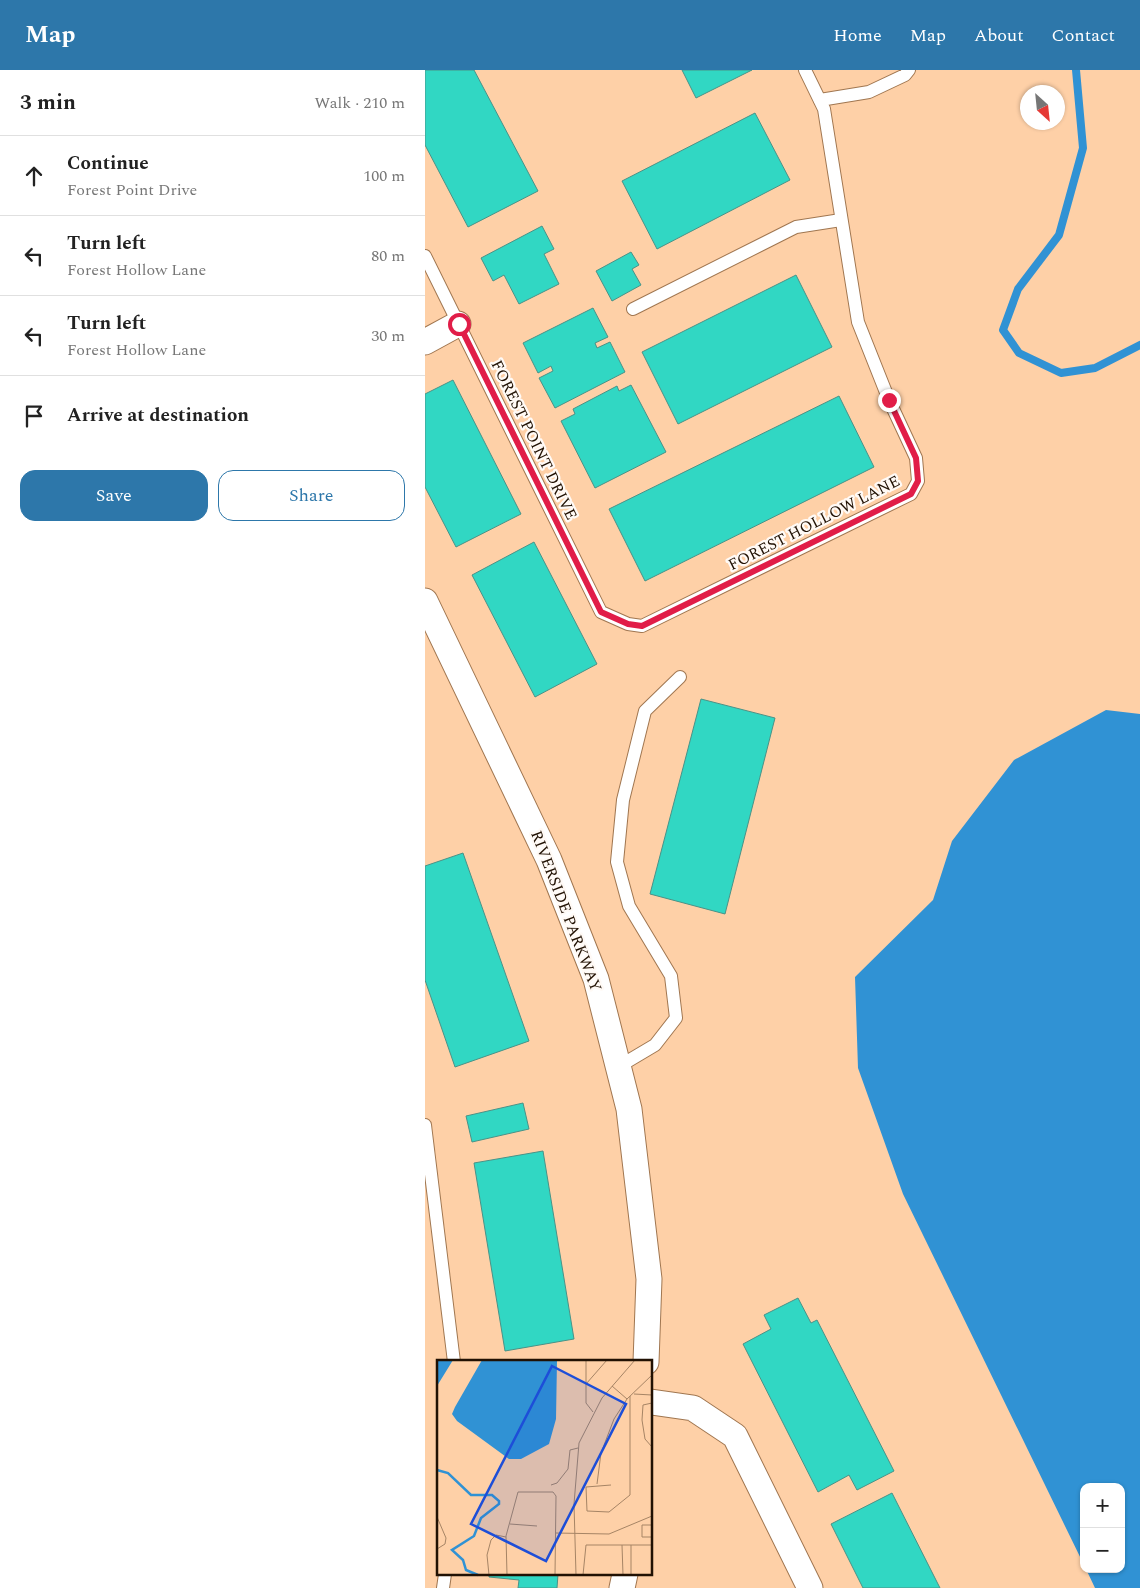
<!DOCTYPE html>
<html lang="en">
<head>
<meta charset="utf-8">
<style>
	body { margin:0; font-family:Spectral,serif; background:#f2f2f2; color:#222 }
	.controls { position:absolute; right:15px; bottom:15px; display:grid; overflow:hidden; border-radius:10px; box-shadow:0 1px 4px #0004 }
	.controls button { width:45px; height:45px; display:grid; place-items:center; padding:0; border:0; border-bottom:1px solid #e0e0e0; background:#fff; color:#222; font:25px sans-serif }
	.compass { position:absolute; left:595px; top:15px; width:45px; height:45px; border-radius:50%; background:#fff; box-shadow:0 1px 4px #0004; rotate:153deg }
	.stop { position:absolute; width:15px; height:15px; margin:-11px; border:4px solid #e11d48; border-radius:50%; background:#fff }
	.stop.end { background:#e11d48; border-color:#fff; box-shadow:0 1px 5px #0008 }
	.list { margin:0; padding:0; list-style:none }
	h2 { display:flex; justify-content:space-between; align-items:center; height:65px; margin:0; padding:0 20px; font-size:21px }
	h2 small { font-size:16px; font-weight:400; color:#767676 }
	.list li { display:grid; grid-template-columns:32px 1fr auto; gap:15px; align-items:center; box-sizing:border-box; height:80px; padding:0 20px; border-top:1px solid #e0e0e0 }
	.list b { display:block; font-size:19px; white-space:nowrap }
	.list p { margin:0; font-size:16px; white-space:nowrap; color:#767676 }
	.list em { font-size:16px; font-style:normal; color:#767676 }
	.actions { display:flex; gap:10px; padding:15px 20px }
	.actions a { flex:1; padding:11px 0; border:1px solid #2d77aa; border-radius:15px; text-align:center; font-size:18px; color:#2d77aa }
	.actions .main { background:#2d77aa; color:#fff }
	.icon { flex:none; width:28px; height:28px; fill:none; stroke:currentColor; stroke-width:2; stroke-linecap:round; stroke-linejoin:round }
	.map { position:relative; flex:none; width:715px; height:1518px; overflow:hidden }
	header { display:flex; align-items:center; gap:30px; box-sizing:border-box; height:70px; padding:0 25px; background:#2d77aa; color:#fff }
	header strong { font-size:24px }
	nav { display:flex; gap:28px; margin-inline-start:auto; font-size:18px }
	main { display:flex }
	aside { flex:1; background:#fff }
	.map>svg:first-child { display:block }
	.water { fill:#3092d4 }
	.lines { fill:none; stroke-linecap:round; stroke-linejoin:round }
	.stream { stroke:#3092d4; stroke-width:8 }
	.building { fill:#31d7c3; stroke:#4a9287 }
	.service-casing { stroke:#a07650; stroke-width:14 }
	.minor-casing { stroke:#a07650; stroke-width:27 }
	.service { stroke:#fff; stroke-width:12 }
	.minor { stroke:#fff; stroke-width:25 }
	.route { stroke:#e11d48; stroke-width:6 }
	.labels { text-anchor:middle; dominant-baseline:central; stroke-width:4.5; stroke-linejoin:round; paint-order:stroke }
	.street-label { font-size:16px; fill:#211103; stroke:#fffaf6 }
	.inset-river { fill:none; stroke:#3092d4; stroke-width:2.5 }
	.inset-road { fill:none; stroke:#a68465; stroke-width:1 }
	.view { fill:#1d4ed8; fill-opacity:0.15; stroke:#1d4ed8; stroke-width:2.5 }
	.inset-edge { fill:none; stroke:#211103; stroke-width:2.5 }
</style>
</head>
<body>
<header>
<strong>Map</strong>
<nav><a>Home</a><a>Map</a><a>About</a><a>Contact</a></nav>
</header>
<main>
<aside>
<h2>3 min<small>Walk · 210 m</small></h2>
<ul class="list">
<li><svg class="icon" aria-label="ahead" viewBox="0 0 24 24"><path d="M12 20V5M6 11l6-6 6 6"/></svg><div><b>Continue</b><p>Forest Point Drive</p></div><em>100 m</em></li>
<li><svg class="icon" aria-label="left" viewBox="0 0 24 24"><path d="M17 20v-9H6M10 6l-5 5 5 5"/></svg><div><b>Turn left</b><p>Forest Hollow Lane</p></div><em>80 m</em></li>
<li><svg class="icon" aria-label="left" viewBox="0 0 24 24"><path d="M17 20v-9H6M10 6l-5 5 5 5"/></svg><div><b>Turn left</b><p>Forest Hollow Lane</p></div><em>30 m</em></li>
<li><svg class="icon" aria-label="arrive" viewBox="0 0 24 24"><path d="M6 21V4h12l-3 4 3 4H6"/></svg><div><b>Arrive at destination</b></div></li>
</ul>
<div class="actions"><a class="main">Save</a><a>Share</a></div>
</aside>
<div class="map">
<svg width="715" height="1518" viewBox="0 0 715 1518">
	<rect width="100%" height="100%" fill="#fed0a7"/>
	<path class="water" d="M 681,640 L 715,644 L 715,1518 L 670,1518 L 661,1499 L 696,1499 L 696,1417 L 659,1417 L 659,1495 L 478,1124 L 433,998 L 430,907 L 508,830 L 527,771 L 589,690 Z"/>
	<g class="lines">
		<path class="stream" d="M 651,0 L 658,78 L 634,165 L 593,219 L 578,260 L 594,283 L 636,303 L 670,298 L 715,275"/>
	</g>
	<g class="building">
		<path d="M 0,0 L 49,0 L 113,121 L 43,157 L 0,75 Z"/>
		<path d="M 257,0 L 327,0 L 271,28 Z"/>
		<path d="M 330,43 L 365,110 L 232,179 L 197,111 Z"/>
		<path d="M 117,156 L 129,179 L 119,184 L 134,214 L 94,234 L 79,205 L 68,211 L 56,188 Z"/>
		<path d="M 206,182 L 214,195 L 207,199 L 216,215 L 187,231 L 171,201 Z"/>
		<path d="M 371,205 L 407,277 L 253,354 L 217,282 Z"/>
		<path d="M 168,238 L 183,267 L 170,273 L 172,278 L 185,272 L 200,302 L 130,338 L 114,308 L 128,301 L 126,296 L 113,303 L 98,273 Z"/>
		<path d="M 28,310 L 96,444 L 31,477 L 0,417 L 0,324 Z"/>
		<path d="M 206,315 L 241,382 L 170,418 L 136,351 L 150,344 L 148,339 L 192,316 L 194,321 Z"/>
		<path d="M 414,326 L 449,397 L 220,511 L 184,439 Z"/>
		<path d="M 109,472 L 172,594 L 110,627 L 47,505 Z"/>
		<path d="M 276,629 L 350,648 L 300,844 L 225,824 Z"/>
		<path d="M 38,783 L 104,971 L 30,997 L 0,910 L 0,796 Z"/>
		<path d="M 98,1033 L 104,1059 L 47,1072 L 41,1046 Z"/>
		<path d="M 118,1081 L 149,1269 L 80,1281 L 49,1093 Z"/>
		<path d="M 373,1228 L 386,1253 L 392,1250 L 469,1401 L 432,1420 L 424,1405 L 393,1422 L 318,1274 L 346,1259 L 339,1245 Z"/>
		<path d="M 467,1423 L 515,1518 L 438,1518 L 406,1454 Z"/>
		<path d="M 64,1504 L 133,1504 L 132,1518 L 93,1518 L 94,1510 L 64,1507 Z"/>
	</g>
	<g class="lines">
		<defs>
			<g id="service">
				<path d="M 395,30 L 444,22 L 480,5 L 484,0"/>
				<path d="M 0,186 L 176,542 L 203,554 L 217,556 L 486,424 L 493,411 L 491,388 L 464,330 L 433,252 L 399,39 L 380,0"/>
				<path d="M 208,239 L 371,157 L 416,150"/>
				<path d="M 193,997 L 230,975 L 251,948 L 246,906 L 204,836 L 192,792 L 198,730 L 220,641 L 255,607"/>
				<path d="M 0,1055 L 29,1292"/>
				<path d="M 18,1518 L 20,1504"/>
			</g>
			<g id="minor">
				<path d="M 0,272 L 33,254"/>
				<path d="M 0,531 L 124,790 L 171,909 L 204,1039 L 224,1209 L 221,1292"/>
				<path d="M 226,1332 L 268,1338 L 310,1366 L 385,1518"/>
				<path d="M 197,1518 L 200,1504"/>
			</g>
		</defs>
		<use href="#service" class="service-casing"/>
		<use href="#minor" class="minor-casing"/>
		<use href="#service" class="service"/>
		<use href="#minor" class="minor"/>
	</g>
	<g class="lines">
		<path class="route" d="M 34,254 L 176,542 L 203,554 L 217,556 L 486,424 L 493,411 L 491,388 L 464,330"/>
	</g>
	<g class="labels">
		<g class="street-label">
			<text transform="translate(109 370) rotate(64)">FOREST POINT DRIVE</text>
			<text transform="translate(389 453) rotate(-27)">FOREST HOLLOW LANE</text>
			<text transform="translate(141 841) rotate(69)">RIVERSIDE PARKWAY</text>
		</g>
	</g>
	<g transform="translate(12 1290)">
		<rect width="215" height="215" fill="#fed0a7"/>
		<path d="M 0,0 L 16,0 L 0,26 ZM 45,0 L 120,0 L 119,59 L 112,84 L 84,99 L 72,99 L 20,61 L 15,54 L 18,47 Z" fill="#3092d4"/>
		<path class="inset-river" d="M 0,110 L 11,113 L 34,135 L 55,135 L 62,141 L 62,144 L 44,158 L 37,176 L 15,190 L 26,200 L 29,210 L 41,215"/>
		<path class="inset-road" d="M 149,0 L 149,43 L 156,52M 149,24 L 170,0M 175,26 L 190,39M 197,34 L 215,35M 215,43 L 206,45 L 205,60 L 208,79 L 215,87M 160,124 L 164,93 L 177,59 L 190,39 L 215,15M 114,125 L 120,123 L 131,109 L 133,90 L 141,88M 174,125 L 149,127 L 150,151 L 172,152 L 193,135 L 193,36M 0,157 L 9,178 L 8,184 L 0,189M 73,164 L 100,166M 215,165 L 205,165 L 205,177 L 215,177M 119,173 L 172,174 L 215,156M 185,185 L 186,215M 194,185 L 194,215M 52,215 L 50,195 L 54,180 L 59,175 L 69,177M 70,215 L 69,176 L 81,132 L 116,132 L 119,136 L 118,215M 139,215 L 137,144 L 142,83 L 165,38 L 198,0M 146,215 L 149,185 L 215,185"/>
		<path class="view" d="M 115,6 L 189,44 L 109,201 L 34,164 Z"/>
		<rect width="215" height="215" class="inset-edge"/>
	</g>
</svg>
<div class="controls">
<button>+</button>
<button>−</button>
</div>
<svg class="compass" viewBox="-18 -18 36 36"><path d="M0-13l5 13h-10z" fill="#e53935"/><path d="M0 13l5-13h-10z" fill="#767676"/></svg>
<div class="stop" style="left:34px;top:254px"></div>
<div class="stop end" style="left:464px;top:330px"></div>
</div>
</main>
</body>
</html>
